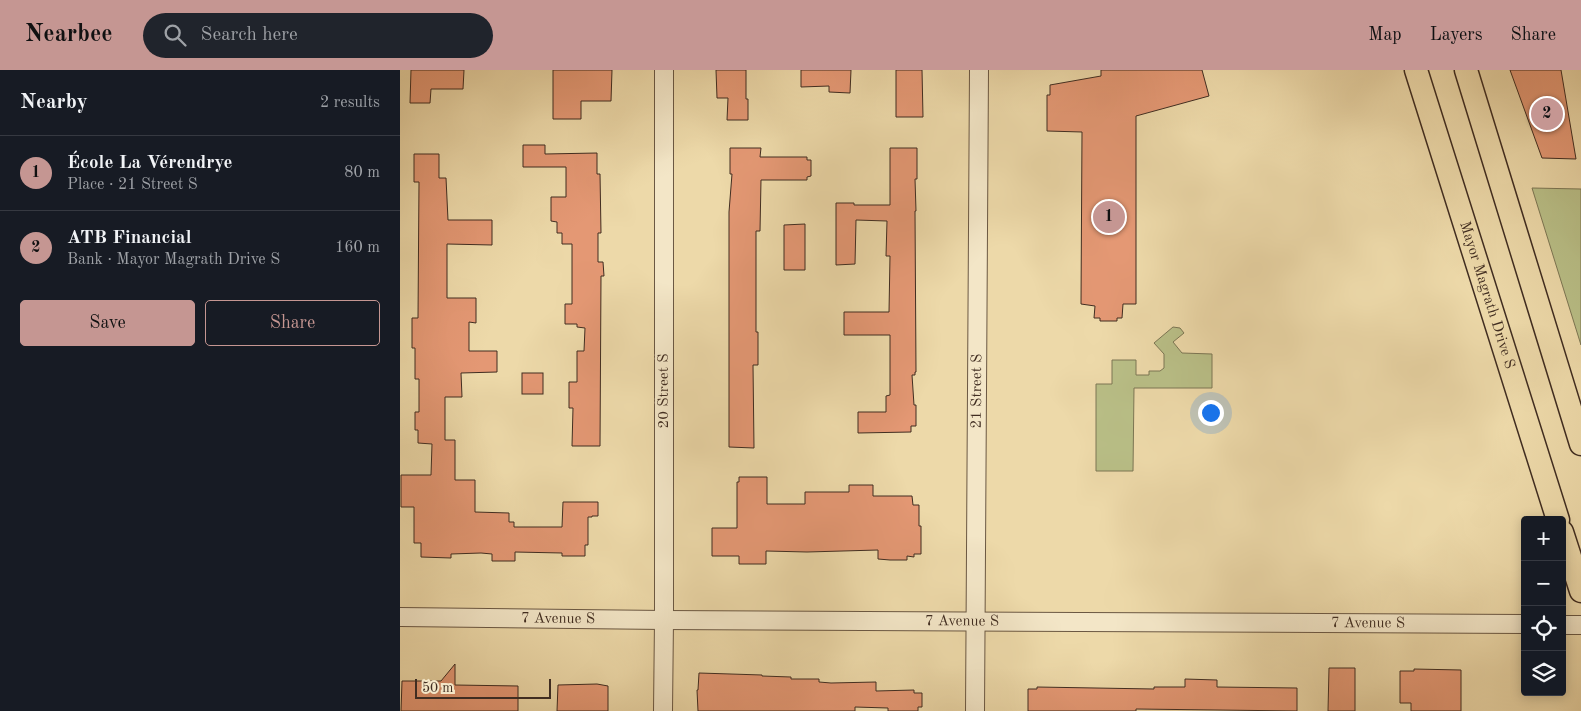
<!DOCTYPE html>
<html lang="en">
<head>
<meta charset="utf-8">
<style>
	body { margin:0; font-family:"Old Standard TT",serif; background:#20242c; color:#f1f3f6 }
	.controls { position:absolute; right:15px; bottom:15px; display:grid; overflow:hidden; border-radius:5px; box-shadow:0 2px 12px #0003 }
	.controls button { width:45px; height:45px; display:grid; place-items:center; padding:0; border:0; border-bottom:1px solid #363941; background:#171b24; color:#f1f3f6; font:25px sans-serif }
	.scale { position:absolute; left:15px; bottom:12px; width:136px; box-sizing:border-box; padding-left:5px; border:2px solid #402d21; border-top:0; font-size:14px; line-height:18px; white-space:nowrap; color:#402d21; -webkit-text-stroke:4px #f3e6c7; paint-order:stroke }
	.you { position:absolute; left:810px; top:342px; width:18px; height:18px; margin:-12px; border:4px solid #fff; border-radius:50%; background:#1a73e8; box-shadow:0 0 0 8px #1a73e833 }
	.badge { display:grid; place-items:center; width:32px; height:32px; border-radius:50%; background:#c59692; color:#111; font-size:16px; font-weight:700 }
	.pin { position:absolute; translate:-50% -50%; border:2px solid #fff; box-shadow:0 1px 5px #0006 }
	.list { margin:0; padding:0; list-style:none }
	h2 { display:flex; justify-content:space-between; align-items:center; height:65px; margin:0; padding:0 20px; font-size:21px }
	h2 small { font-size:16px; font-weight:400; color:#9ea1a6 }
	.list li { display:grid; grid-template-columns:32px 1fr auto; gap:15px; align-items:center; box-sizing:border-box; height:75px; padding:0 20px; border-top:1px solid #363941 }
	.list b { display:block; font-size:19px; white-space:nowrap }
	.list p { margin:0; font-size:16px; white-space:nowrap; color:#9ea1a6 }
	.list em { font-size:16px; font-style:normal; color:#9ea1a6 }
	.actions { display:flex; gap:10px; padding:15px 20px }
	.actions a { flex:1; padding:11px 0; border:1px solid #c59692; border-radius:5px; text-align:center; font-size:18px; color:#c59692 }
	.actions .main { background:#c59692; color:#111 }
	.icon { flex:none; width:28px; height:28px; fill:none; stroke:currentColor; stroke-width:2; stroke-linecap:round; stroke-linejoin:round }
	.map { position:relative; flex:none; width:1181px; height:641px; overflow:hidden }
	header { display:flex; align-items:center; gap:30px; box-sizing:border-box; height:70px; padding:0 25px; background:#c59692; color:#111 }
	header strong { font-size:24px }
	nav { display:flex; gap:28px; margin-inline-start:auto; font-size:18px }
	.search { width:350px; height:45px; background:#20242c; display:flex; align-items:center; gap:12px; box-sizing:border-box; padding:0 18px; border-radius:28px; color:#9ea1a6; font-size:19px }
	main { display:flex }
	aside { flex:1; background:#171b24 }
	.map>svg:first-child { display:block }
	.green { fill:#b9bf87; stroke:#7c7654 }
	.building { fill:#e49874; stroke:#402d21 }
	.lines { fill:none; stroke-linecap:round; stroke-linejoin:round }
	.minor-casing { stroke:#6b5843; stroke-width:20 }
	.major-casing { stroke:#402d21; stroke-width:25 }
	.minor { stroke:#f3e6c7; stroke-width:18 }
	.major { stroke:#edd9a9; stroke-width:22 }
	.labels { text-anchor:middle; dominant-baseline:central; stroke-width:4.5; stroke-linejoin:round; paint-order:stroke }
	.street-label { font-size:15px; fill:#402d21; stroke:#f3e6c7 }
</style>
</head>
<body>
<header>
<strong>Nearbee</strong>
<div class="search"><svg class="icon" aria-label="search" viewBox="0 0 24 24"><circle cx="10" cy="10" r="6"/><path d="M15 15l6 6"/></svg>Search here</div>
<nav><a>Map</a><a>Layers</a><a>Share</a></nav>
</header>
<main>
<aside>
<h2>Nearby<small>2 results</small></h2>
<ul class="list">
<li><span class="badge">1</span><div><b>École La Vérendrye</b><p>Place · 21 Street S</p></div><em>80 m</em></li>
<li><span class="badge">2</span><div><b>ATB Financial</b><p>Bank · Mayor Magrath Drive S</p></div><em>160 m</em></li>
</ul>
<div class="actions"><a class="main">Save</a><a>Share</a></div>
</aside>
<div class="map">
<svg width="1181" height="641" viewBox="0 0 1181 641">
	<rect width="100%" height="100%" fill="#edd9a9"/>
	<filter id="stains"><feTurbulence type="fractalNoise" baseFrequency=".004" numOctaves="4"/><feColorMatrix values="0 0 0 0 .2 0 0 0 0 .09 0 0 0 0 .02 0 0 0 .5 -.17"/></filter>
	<radialGradient id="worn" r=".72"><stop offset=".6" stop-color="#630" stop-opacity="0"/><stop offset="1" stop-color="#630" stop-opacity=".3"/></radialGradient>
	<g class="green">
		<path d="M 1132,118 L 1181,119 L 1181,275 Z"/>
		<path d="M 773,257 L 780,258 L 784,263 L 773,272 L 782,283 L 812,284 L 812,318 L 734,318 L 733,401 L 696,401 L 696,314 L 712,314 L 712,290 L 736,290 L 736,305 L 749,305 L 749,301 L 760,301 L 764,298 L 764,284 L 754,273 Z"/>
	</g>
	<g class="building">
		<path d="M 11,0 L 64,0 L 63,19 L 31,19 L 30,33 L 10,33 Z"/>
		<path d="M 153,0 L 212,0 L 211,31 L 181,31 L 181,49 L 153,49 Z"/>
		<path d="M 316,0 L 346,0 L 346,29 L 348,29 L 348,50 L 327,50 L 328,28 L 317,28 Z"/>
		<path d="M 401,0 L 451,0 L 450,23 L 429,22 L 429,16 L 401,17 Z"/>
		<path d="M 496,0 L 522,0 L 523,47 L 496,47 Z"/>
		<path d="M 701,0 L 802,0 L 809,26 L 736,46 L 736,234 L 723,234 L 722,248 L 717,248 L 717,251 L 700,251 L 700,248 L 694,248 L 695,236 L 681,234 L 682,62 L 647,61 L 647,25 L 650,25 L 650,15 L 701,6 Z"/>
		<path d="M 1110,0 L 1161,0 L 1176,89 L 1142,88 Z"/>
		<path d="M 123,75 L 145,75 L 145,84 L 197,83 L 197,104 L 200,104 L 201,163 L 198,163 L 198,192 L 203,192 L 204,206 L 201,206 L 200,376 L 172,376 L 173,338 L 169,338 L 169,312 L 177,312 L 177,281 L 184,281 L 185,258 L 177,257 L 177,254 L 165,254 L 165,234 L 172,234 L 172,174 L 162,174 L 162,163 L 157,163 L 157,152 L 151,151 L 151,127 L 166,127 L 166,97 L 123,97 Z"/>
		<path d="M 330,78 L 361,78 L 360,87 L 407,87 L 407,90 L 411,90 L 411,106 L 407,107 L 407,110 L 361,110 L 360,161 L 356,161 L 356,262 L 358,262 L 358,295 L 353,295 L 354,378 L 329,377 L 329,142 L 332,104 L 330,104 Z"/>
		<path d="M 490,78 L 517,78 L 517,109 L 515,109 L 516,141 L 515,141 L 516,302 L 515,302 L 515,305 L 512,305 L 514,335 L 516,335 L 516,356 L 511,356 L 511,362 L 458,363 L 458,342 L 486,342 L 486,326 L 490,325 L 490,265 L 444,265 L 444,242 L 489,242 L 490,186 L 486,186 L 487,151 L 456,150 L 455,194 L 436,195 L 436,133 L 454,133 L 454,135 L 490,135 Z"/>
		<path d="M 14,84 L 39,84 L 39,108 L 46,108 L 48,150 L 92,150 L 92,175 L 47,174 L 47,228 L 76,228 L 76,253 L 69,252 L 69,281 L 97,281 L 97,302 L 61,303 L 62,327 L 45,327 L 45,370 L 55,370 L 55,410 L 75,410 L 75,442 L 109,443 L 109,452 L 114,452 L 114,457 L 162,457 L 163,432 L 198,432 L 198,446 L 192,446 L 192,447 L 188,447 L 188,475 L 185,475 L 185,486 L 162,486 L 162,483 L 115,482 L 115,491 L 92,491 L 92,484 L 81,483 L 51,484 L 51,488 L 21,487 L 21,473 L 14,473 L 14,437 L 1,437 L 1,405 L 31,405 L 32,374 L 18,373 L 18,360 L 15,360 L 15,342 L 19,342 L 19,309 L 15,309 L 15,278 L 12,278 L 12,248 L 18,248 L 19,112 L 14,112 Z"/>
		<path d="M 405,154 L 405,200 L 384,200 L 384,155 Z"/>
		<rect x="122" y="303" width="21" height="21"/>
		<path d="M 339,407 L 367,407 L 367,434 L 405,434 L 405,422 L 449,422 L 449,415 L 473,415 L 473,426 L 512,426 L 513,435 L 519,435 L 519,456 L 521,456 L 521,484 L 514,484 L 514,487 L 507,486 L 507,490 L 490,490 L 478,489 L 478,480 L 407,482 L 366,481 L 366,494 L 339,494 L 339,486 L 312,486 L 312,458 L 337,458 L 337,412 L 339,412 Z"/>
		<path d="M 55,594 L 55,615 L 118,616 L 118,641 L 1,641 L 2,611 L 41,611 Z"/>
		<path d="M 929,598 L 955,598 L 955,641 L 928,641 Z"/>
		<path d="M 1014,599 L 1061,600 L 1061,641 L 1011,641 L 1011,633 L 1000,633 L 1000,601 L 1014,601 Z"/>
		<path d="M 299,603 L 362,605 L 362,606 L 391,607 L 391,609 L 419,609 L 419,612 L 431,613 L 476,612 L 476,621 L 514,620 L 514,623 L 522,623 L 522,637 L 518,637 L 518,641 L 488,641 L 488,638 L 455,637 L 455,641 L 298,641 L 297,620 L 298,620 Z"/>
		<path d="M 785,609 L 817,610 L 817,617 L 897,618 L 897,641 L 736,639 L 736,641 L 628,641 L 628,619 L 637,619 L 637,617 L 754,619 L 754,617 L 785,617 Z"/>
		<path d="M 197,614 L 208,616 L 208,641 L 157,641 L 158,615 Z"/>
	</g>
	<g class="lines">
		<defs>
			<g id="minor">
				<path id="s1" d="M 0,547 L 264,550 L 1125,554"/>
				<path d="M 1162,555 L 1181,555"/>
				<path d="M 263,641 L 264,550 L 264,0"/>
				<path id="s2" d="M 575,641 L 579,0"/>
			</g>
			<g id="major">
				<path id="s3" d="M 1016,0 L 1158,450"/>
				<path d="M 1066,0 L 1181,374"/>
				<path d="M 1162,462 L 1181,521"/>
			</g>
		</defs>
		<use href="#minor" class="minor-casing"/>
		<use href="#major" class="major-casing"/>
		<use href="#minor" class="minor"/>
		<use href="#major" class="major"/>
	</g>
	<g class="labels">
		<g class="street-label">
			<text stroke="none"><textPath href="#s3" startOffset="236">Mayor Magrath Drive S</textPath></text>
			<text stroke="none"><textPath href="#s2" startOffset="320">21 Street S</textPath></text>
			<text transform="translate(264 321) rotate(-90)">20 Street S</text>
			<text stroke="none"><textPath href="#s1" startOffset="158">7 Avenue S</textPath></text>
			<text stroke="none"><textPath href="#s1" startOffset="562">7 Avenue S</textPath></text>
			<text stroke="none"><textPath href="#s1" startOffset="968">7 Avenue S</textPath></text>
		</g>
	</g>
	<rect width="100%" height="100%" filter="url(#stains)"/>
	<rect width="100%" height="100%" fill="url(#worn)"/>
</svg>
<div class="controls">
<button>+</button>
<button>−</button>
<button><svg class="icon" aria-label="locate" viewBox="0 0 24 24"><circle cx="12" cy="12" r="6"/><path d="M12 2v4M12 18v4M2 12h4M18 12h4"/></svg></button>
<button><svg class="icon" aria-label="layers" viewBox="0 0 24 24"><path d="M12 4l9 5-9 5-9-5zM3 14l9 5 9-5"/></svg></button>
</div>
<div class="scale">50 m</div>
<div class="you"></div>
<div class="pin badge" style="left:709px;top:147px">1</div>
<div class="pin badge" style="left:1147px;top:44px">2</div>
</div>
</main>
</body>
</html>
